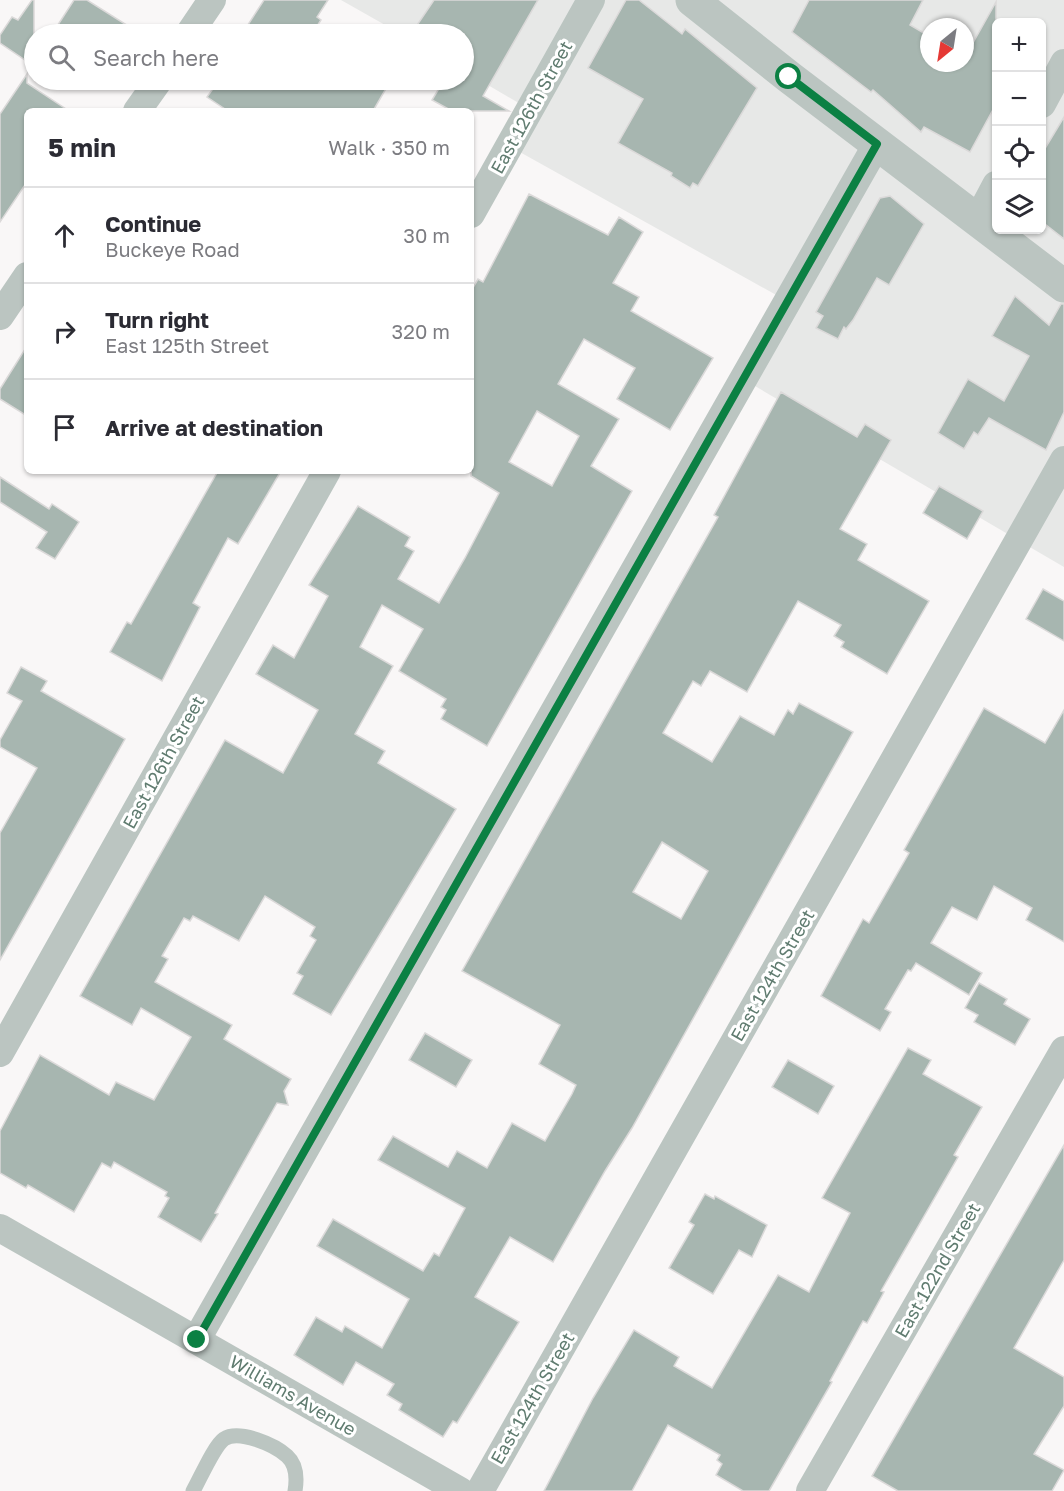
<!DOCTYPE html>
<html lang="en">
<head>
<meta charset="utf-8">
<style>
	body { margin:0; font-family:"Golos Text",sans-serif; background:#f2f2f3; color:#2b2b33 }
	.controls { position:absolute; right:18px; top:18px; display:grid; overflow:hidden; border-radius:9px; box-shadow:0 2px 4px #0004 }
	.controls button { width:54px; height:54px; display:grid; place-items:center; padding:0; border:0; border-bottom:2px solid #e1e1e2; background:#fff; color:#2b2b33; font:30px sans-serif }
	.compass { position:absolute; left:920px; top:18px; width:54px; height:54px; border-radius:50%; background:#fff; box-shadow:0 2px 4px #0004; rotate:210deg }
	.stop { position:absolute; width:18px; height:18px; margin:-14px; border:4px solid #0b8043; border-radius:50%; background:#fff }
	.stop.end { background:#0b8043; border-color:#fff; box-shadow:0 2px 6px #0008 }
	.list { margin:0; padding:0; list-style:none }
	h2 { display:flex; justify-content:space-between; align-items:center; height:78px; margin:0; padding:0 24px; font-size:26px }
	h2 small { font-size:20px; font-weight:400; color:#7c7c81 }
	.list li { display:grid; grid-template-columns:39px 1fr auto; gap:18px; align-items:center; box-sizing:border-box; height:96px; padding:0 24px; border-top:2px solid #e1e1e2 }
	.list b { display:block; font-size:22px; white-space:nowrap }
	.list p { margin:0; font-size:20px; white-space:nowrap; color:#7c7c81 }
	.list em { font-size:20px; font-style:normal; color:#7c7c81 }
	.icon { flex:none; width:33px; height:33px; fill:none; stroke:currentColor; stroke-width:2; stroke-linecap:round; stroke-linejoin:round }
	.map { position:relative; flex:none; width:1064px; height:1491px; overflow:hidden }
	.search { position:absolute; background:#fff; box-shadow:0 2px 4px #0004; left:24px; top:24px; width:450px; height:66px; display:flex; align-items:center; gap:15px; box-sizing:border-box; padding:0 21px; border-radius:33px; color:#7c7c81; font-size:22px }
	.panel { position:absolute; background:#fff; box-shadow:0 2px 4px #0004; left:24px; top:108px; width:450px; height:366px; border-radius:9px }
	.map>svg:first-child { display:block }
	.built { fill:#e7e8e7; fill-rule:evenodd }
	.building { fill:#a7b6b0; stroke:#dbd9d9; stroke-width:1.5; fill-rule:evenodd }
	.lines { fill:none; stroke-linecap:round; stroke-linejoin:round }
	.service { stroke:#bbc5c1; stroke-width:15 }
	.minor { stroke:#bbc5c1; stroke-width:28 }
	.tertiary { stroke:#bbc5c1; stroke-width:33 }
	.route { stroke:#0b8043; stroke-width:8 }
	.labels { text-anchor:middle; dominant-baseline:central; stroke-width:6; stroke-linejoin:round; paint-order:stroke }
	.street-label { font-size:18px; fill:#607c70; stroke:#fff }
</style>
</head>
<body>
<div class="map">
<svg width="1064" height="1491" viewBox="0 0 1064 1491">
	<rect width="100%" height="100%" fill="#f9f7f7"/>
	<path class="built" d="M 341,0 L 1064,0 L 1064,567 L 743,379 L 787,301 L 509,146 L 529,109 L 464,71 L 464,34 L 401,34 ZM 996,22 L 1042,22 L 1042,230 L 996,230 ZM 929,27 L 965,27 L 965,63 L 929,63 Z"/>
	<g class="building">
		<path d="M 32,0 L 34,0 L 34,66 L 0,43 L 0,35 L 12,17 L 18,20 Z"/>
		<path d="M 74,0 L 87,0 L 141,34 L 52,34 Z"/>
		<path d="M 264,0 L 328,0 L 317,17 L 321,20 L 312,34 L 242,34 Z"/>
		<path d="M 434,0 L 538,0 L 483,96 L 509,111 L 452,111 L 432,100 L 444,80 L 464,80 L 464,34 L 411,34 Z"/>
		<path d="M 626,0 L 639,0 L 682,34 L 685,29 L 757,88 L 698,186 L 693,183 L 690,188 L 671,176 L 672,173 L 618,143 L 643,99 L 588,68 Z"/>
		<path d="M 809,0 L 923,0 L 910,25 L 929,36 L 929,63 L 965,63 L 965,57 L 996,2 L 996,104 L 970,152 L 924,127 L 921,132 L 873,90 L 871,92 L 792,32 Z"/>
		<path d="M 27,74 L 27,83 L 69,111 L 27,111 L 27,182 L 0,222 L 0,114 Z"/>
		<path d="M 219,80 L 391,80 L 373,111 L 228,111 L 207,97 Z"/>
		<path d="M 1064,117 L 1064,239 L 1041,221 L 1041,155 Z"/>
		<path d="M 529,194 L 608,235 L 619,217 L 643,232 L 613,283 L 639,297 L 631,311 L 713,358 L 670,430 L 617,399 L 635,368 L 584,339 L 558,384 L 619,419 L 591,466 L 632,491 L 487,746 L 441,719 L 446,710 L 441,707 L 446,699 L 399,671 L 423,629 L 382,605 L 360,647 L 393,666 L 355,734 L 385,751 L 378,763 L 456,809 L 331,1015 L 293,994 L 303,976 L 297,973 L 316,940 L 310,936 L 315,927 L 265,896 L 239,941 L 193,916 L 190,921 L 184,918 L 162,956 L 168,959 L 155,982 L 232,1025 L 224,1039 L 291,1079 L 284,1091 L 288,1105 L 277,1103 L 215,1213 L 218,1214 L 201,1242 L 158,1217 L 169,1198 L 165,1196 L 167,1192 L 114,1162 L 111,1168 L 102,1163 L 74,1212 L 28,1185 L 26,1188 L 0,1173 L 0,1131 L 40,1055 L 109,1095 L 116,1082 L 154,1100 L 191,1037 L 141,1008 L 132,1025 L 80,996 L 225,740 L 283,773 L 318,710 L 256,674 L 273,645 L 294,658 L 328,596 L 309,585 L 358,506 L 410,537 L 405,546 L 414,551 L 398,579 L 439,603 L 465,558 L 499,493 L 471,476 L 471,291 L 478,279 L 483,282 ZM 537,411 L 579,436 L 552,486 L 509,462 Z"/>
		<path d="M 890,196 L 924,224 L 889,285 L 877,278 L 853,320 L 846,329 L 844,327 L 838,339 L 816,328 L 823,316 L 816,312 L 880,198 Z"/>
		<path d="M 1015,296 L 1049,325 L 1061,304 L 1064,304 L 1064,412 L 1046,450 L 989,418 L 978,435 L 974,432 L 964,449 L 938,433 L 968,379 L 1004,401 L 1029,356 L 992,336 Z"/>
		<path d="M 27,346 L 27,416 L 0,399 L 0,389 Z"/>
		<path d="M 781,392 L 857,437 L 865,424 L 891,440 L 840,529 L 867,544 L 858,560 L 929,601 L 887,674 L 841,647 L 844,642 L 834,636 L 841,625 L 798,601 L 747,692 L 710,671 L 701,686 L 693,681 L 663,733 L 712,762 L 740,716 L 774,735 L 788,710 L 793,714 L 799,703 L 853,732 L 632,1128 L 605,1171 L 553,1262 L 510,1237 L 475,1297 L 519,1322 L 457,1423 L 453,1421 L 443,1437 L 399,1410 L 402,1404 L 387,1395 L 394,1384 L 356,1362 L 343,1385 L 294,1355 L 316,1317 L 342,1332 L 345,1326 L 382,1348 L 409,1299 L 317,1246 L 333,1219 L 423,1271 L 434,1253 L 439,1256 L 465,1208 L 378,1160 L 393,1136 L 448,1167 L 457,1151 L 487,1168 L 512,1123 L 545,1141 L 572,1094 L 576,1085 L 539,1064 L 560,1025 L 462,971 L 718,517 L 714,515 ZM 662,842 L 708,871 L 681,919 L 633,892 Z"/>
		<path d="M 218,471 L 281,471 L 238,544 L 228,538 L 193,603 L 200,607 L 162,681 L 110,652 L 127,622 L 131,624 Z"/>
		<path d="M 0,477 L 49,509 L 52,504 L 79,522 L 55,559 L 36,548 L 47,532 L 0,502 Z"/>
		<path d="M 939,486 L 983,511 L 967,539 L 923,513 Z"/>
		<path d="M 1043,589 L 1064,601 L 1064,641 L 1026,619 Z"/>
		<path d="M 21,667 L 47,681 L 41,691 L 125,739 L 0,960 L 0,833 L 37,768 L 0,747 L 0,740 L 22,701 L 7,693 Z"/>
		<path d="M 984,708 L 1045,743 L 1064,710 L 1064,942 L 1026,920 L 1032,908 L 994,886 L 977,920 L 952,907 L 931,943 L 982,973 L 969,995 L 916,963 L 911,971 L 908,970 L 885,1009 L 891,1012 L 880,1031 L 821,996 L 863,919 L 869,923 L 909,853 L 904,850 Z"/>
		<path d="M 979,983 L 1007,999 L 1004,1004 L 1030,1019 L 1015,1045 L 974,1022 L 978,1015 L 965,1008 Z"/>
		<path d="M 425,1033 L 472,1060 L 456,1087 L 409,1060 Z"/>
		<path d="M 908,1048 L 931,1060 L 923,1074 L 982,1107 L 954,1155 L 958,1157 L 881,1291 L 884,1292 L 867,1323 L 863,1321 L 830,1381 L 832,1382 L 769,1491 L 743,1491 L 716,1475 L 722,1464 L 717,1460 L 720,1455 L 668,1425 L 632,1491 L 544,1491 L 593,1398 L 634,1330 L 679,1357 L 674,1366 L 712,1388 L 778,1275 L 809,1292 L 850,1213 L 822,1198 Z"/>
		<path d="M 788,1060 L 834,1086 L 818,1114 L 772,1087 Z"/>
		<path d="M 1064,1145 L 1064,1260 L 1014,1348 L 1064,1377 L 1064,1406 L 1034,1454 L 1064,1470 L 1052,1491 L 898,1491 L 872,1476 Z"/>
		<path d="M 705,1194 L 714,1199 L 715,1196 L 767,1225 L 752,1257 L 739,1250 L 713,1294 L 669,1268 L 694,1225 L 689,1222 Z"/>
	</g>
	<g class="lines">
		<path class="service" d="M 193,1491 C 200,1479 214,1446 224,1439 C 239,1429 275,1445 287,1456 C 297,1465 297,1479 295,1491"/>
		<g class="minor">
			<path d="M 189,34 L 212,0"/>
			<path d="M 1042,104 L 1064,63"/>
			<path d="M 137,111 L 159,80"/>
			<path d="M 471,214 L 591,0"/>
			<path d="M 978,219 L 996,185"/>
			<path d="M 0,316 L 27,276"/>
			<path d="M 0,1053 L 327,471"/>
			<path d="M 0,1228 L 460,1491"/>
			<path d="M 197,1339 L 877,144"/>
			<path d="M 480,1491 L 1064,460"/>
			<path d="M 810,1491 L 1064,1050"/>
		</g>
		<path class="tertiary" d="M 692,0 L 789,77 L 1064,286"/>
	</g>
	<g class="lines">
		<path class="route" d="M 197,1340 L 877,144 L 789,77"/>
	</g>
	<g class="labels">
		<g class="street-label">
			<text transform="translate(531 107) rotate(-61)">East 126th Street</text>
			<text transform="translate(163 762) rotate(-61)">East 126th Street</text>
			<text transform="translate(772 975) rotate(-60)">East 124th Street</text>
			<text transform="translate(937 1270) rotate(-60)">East 122nd Street</text>
			<text transform="translate(293 1395) rotate(30)">Williams Avenue</text>
			<text transform="translate(532 1398) rotate(-60)">East 124th Street</text>
		</g>
	</g>
</svg>
<div class="controls">
<button>+</button>
<button>−</button>
<button><svg class="icon" aria-label="locate" viewBox="0 0 24 24"><circle cx="12" cy="12" r="6"/><path d="M12 2v4M12 18v4M2 12h4M18 12h4"/></svg></button>
<button><svg class="icon" aria-label="layers" viewBox="0 0 24 24"><path d="M12 4l9 5-9 5-9-5zM3 14l9 5 9-5"/></svg></button>
</div>
<svg class="compass" viewBox="-18 -18 36 36"><path d="M0-13l5 13h-10z" fill="#e53935"/><path d="M0 13l5-13h-10z" fill="#7c7c81"/></svg>
<div class="stop" style="left:789px;top:77px"></div>
<div class="stop end" style="left:197px;top:1340px"></div>
<div class="search"><svg class="icon" aria-label="search" viewBox="0 0 24 24"><circle cx="10" cy="10" r="6"/><path d="M15 15l6 6"/></svg>Search here</div>
<section class="panel">
<h2>5 min<small>Walk · 350 m</small></h2>
<ul class="list">
<li><svg class="icon" aria-label="ahead" viewBox="0 0 24 24"><path d="M12 20V5M6 11l6-6 6 6"/></svg><div><b>Continue</b><p>Buckeye Road</p></div><em>30 m</em></li>
<li><svg class="icon" aria-label="right" viewBox="0 0 24 24"><path d="M7 20v-9h11M14 6l5 5-5 5"/></svg><div><b>Turn right</b><p>East 125th Street</p></div><em>320 m</em></li>
<li><svg class="icon" aria-label="arrive" viewBox="0 0 24 24"><path d="M6 21V4h12l-3 4 3 4H6"/></svg><div><b>Arrive at destination</b></div></li>
</ul>
</section>
</div>
</body>
</html>
